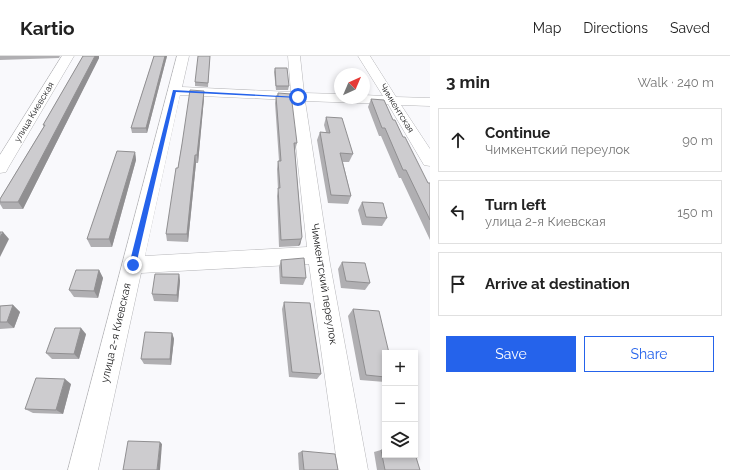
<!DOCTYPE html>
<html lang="en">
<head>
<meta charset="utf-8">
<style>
	body { margin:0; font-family:Raleway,sans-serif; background:#f2f2f2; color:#222 }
	.controls { position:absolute; right:12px; bottom:12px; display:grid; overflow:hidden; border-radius:0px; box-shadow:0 2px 6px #0003 }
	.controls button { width:36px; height:36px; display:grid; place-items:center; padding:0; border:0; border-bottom:1px solid #e0e0e0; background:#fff; color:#222; font:20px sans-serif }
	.compass { position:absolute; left:334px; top:12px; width:36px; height:36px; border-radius:50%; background:#fff; box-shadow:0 2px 6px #0003; rotate:44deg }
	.stop { position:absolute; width:12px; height:12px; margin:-9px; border:3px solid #2563eb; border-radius:50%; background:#fff }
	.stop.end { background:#2563eb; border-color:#fff; box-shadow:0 1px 4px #0008 }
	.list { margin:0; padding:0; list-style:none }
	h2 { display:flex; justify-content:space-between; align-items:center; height:52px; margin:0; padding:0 16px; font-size:17px }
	h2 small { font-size:13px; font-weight:400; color:#767676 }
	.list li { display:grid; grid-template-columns:26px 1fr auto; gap:12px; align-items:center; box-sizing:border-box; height:64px; margin:0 8px 8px; padding:0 8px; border:1px solid #e0e0e0; border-radius:0px }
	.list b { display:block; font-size:15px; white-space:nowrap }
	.list p { margin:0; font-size:13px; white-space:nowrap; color:#767676 }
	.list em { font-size:13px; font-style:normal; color:#767676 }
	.actions { display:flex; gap:8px; padding:12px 16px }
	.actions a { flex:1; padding:9px 0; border:1px solid #2563eb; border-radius:0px; text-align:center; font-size:14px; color:#2563eb }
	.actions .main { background:#2563eb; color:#fff }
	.icon { flex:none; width:22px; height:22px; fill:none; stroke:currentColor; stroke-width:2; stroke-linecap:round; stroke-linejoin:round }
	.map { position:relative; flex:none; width:430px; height:414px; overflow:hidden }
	header { display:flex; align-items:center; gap:24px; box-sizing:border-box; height:56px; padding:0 20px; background:#fff; border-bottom:1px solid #e0e0e0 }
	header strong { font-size:19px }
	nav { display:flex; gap:22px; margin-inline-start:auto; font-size:14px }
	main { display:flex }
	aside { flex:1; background:#fff }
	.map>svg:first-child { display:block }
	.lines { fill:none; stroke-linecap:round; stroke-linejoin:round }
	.minor-casing { stroke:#b6b6b9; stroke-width:1 }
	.minor { fill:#fff; fill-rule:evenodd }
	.wall { fill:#b0afb2 }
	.shaded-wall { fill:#908f91 }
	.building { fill:#cdcccf; stroke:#908f91 }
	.route { fill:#2563eb }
	.labels { text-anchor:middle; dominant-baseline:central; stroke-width:3; stroke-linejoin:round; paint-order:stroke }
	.far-street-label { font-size:9px; fill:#181819; stroke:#fff }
	.street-label { font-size:11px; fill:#181819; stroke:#fff }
</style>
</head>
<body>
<header>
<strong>Kartio</strong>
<nav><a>Map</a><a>Directions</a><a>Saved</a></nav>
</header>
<main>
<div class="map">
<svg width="430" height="414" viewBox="0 0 430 414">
	<rect width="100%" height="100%" fill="#f9f9fc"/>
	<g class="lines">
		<defs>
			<g id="minor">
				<path d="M 62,0 L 74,0 L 8,112 L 6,116 L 0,117 L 0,99 Z"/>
				<path d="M 177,0 L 189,0 L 182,31 L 291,36 L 288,0 L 300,0 L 304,37 L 340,38 L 340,42 L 364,42 L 364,39 L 383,40 L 358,0 L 370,0 L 396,41 L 430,42 L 430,50 L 401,49 L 430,93 L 430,110 L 424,109 L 388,48 L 305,45 L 330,208 L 368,414 L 338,414 L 309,208 L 141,217 L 98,414 L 68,414 ZM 180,39 L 291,44 L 307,191 L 145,200 Z"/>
			</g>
		</defs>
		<use href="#minor" class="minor-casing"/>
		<use href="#minor" class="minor"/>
	</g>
	<g class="wall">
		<path d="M 0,0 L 60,0 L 59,2 L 0,4 Z"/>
		<path d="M 83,0 L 99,0 L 99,2 L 23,153 L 3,153 L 0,148 L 0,143 L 44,70 L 43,69 Z"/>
		<path d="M 154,0 L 167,0 L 147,77 L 132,77 L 131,72 Z"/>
		<path d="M 210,0 L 208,31 L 195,30 L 195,26 Z"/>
		<path d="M 275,12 L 289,30 L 288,34 L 276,34 L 274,16 Z"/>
		<path d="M 204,35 L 204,42 L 198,107 L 196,107 L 188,186 L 167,185 L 166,178 L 182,88 Z"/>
		<path d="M 278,37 L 297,87 L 295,95 L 302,181 L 300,189 L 298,190 L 279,191 L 277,140 L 278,134 L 277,113 L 278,105 L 279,105 L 275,47 L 276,40 L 277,40 Z"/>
		<path d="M 371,43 L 393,64 L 428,127 L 430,127 L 430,184 L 401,122 L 399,122 L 381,80 L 379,80 L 368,51 Z"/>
		<path d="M 326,61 L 353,98 L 349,106 L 343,106 L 351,140 L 348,148 L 328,147 L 317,84 L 320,76 L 326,76 L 324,69 Z"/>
		<path d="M 135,96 L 136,104 L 112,191 L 91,191 L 87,183 Z"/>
		<path d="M 362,146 L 387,162 L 382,170 L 362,169 L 358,154 Z"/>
		<path d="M 281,204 L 306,222 L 303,229 L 280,228 L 279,211 Z"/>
		<path d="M 342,206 L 370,227 L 365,234 L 341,232 L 338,213 Z"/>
		<path d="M 99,214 L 103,222 L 98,242 L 74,241 L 69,234 Z"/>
		<path d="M 179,218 L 180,225 L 178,246 L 154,245 L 152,238 Z"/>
		<path d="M 284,246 L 321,318 L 317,323 L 289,321 L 282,253 Z"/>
		<path d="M 13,249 L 20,256 L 14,272 L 0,273 L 0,250 Z"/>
		<path d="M 353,253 L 385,297 L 385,326 L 360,324 L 348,260 Z"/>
		<path d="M 172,277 L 174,283 L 171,309 L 144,308 L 141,303 Z"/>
		<path d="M 86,278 L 79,303 L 52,303 L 46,297 Z"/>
		<path d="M 71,328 L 63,358 L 33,357 L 25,353 Z"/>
		<path d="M 381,394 L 420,414 L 377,414 L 374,396 Z"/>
		<path d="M 302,395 L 338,414 L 299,414 L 298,397 Z"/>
	</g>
	<g class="shaded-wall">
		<path d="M 95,0 L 99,0 L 99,2 L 23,153 L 18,146 Z"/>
		<path d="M 165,0 L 167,0 L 147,77 L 146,72 Z"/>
		<path d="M 204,35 L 204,42 L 198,107 L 197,99 Z"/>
		<path d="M 135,96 L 136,104 L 112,191 L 109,183 Z"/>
		<path d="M 195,99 L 196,107 L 188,186 L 187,178 Z"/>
		<path d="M 3,176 L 9,183 L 0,201 L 0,181 Z"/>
		<path d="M 302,181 L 300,189 L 298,190 L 301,183 Z"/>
		<path d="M 99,214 L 103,222 L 98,242 L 94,235 Z"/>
		<path d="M 179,218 L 180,225 L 178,246 L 177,239 Z"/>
		<path d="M 13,249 L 20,256 L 14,272 L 7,266 Z"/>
		<path d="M 81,272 L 86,278 L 79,303 L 74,298 Z"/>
		<path d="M 172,277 L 174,283 L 171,309 L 170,303 Z"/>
		<path d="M 65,323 L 71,328 L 63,358 L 56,354 Z"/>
		<path d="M 160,386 L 162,388 L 160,414 L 157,414 Z"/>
	</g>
	<g class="building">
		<path d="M 83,0 L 95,0 L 18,146 L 0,146 L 0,143 L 45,69 L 43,69 Z"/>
		<path d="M 154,0 L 165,0 L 146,72 L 131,72 Z"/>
		<path d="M 198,0 L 210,0 L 208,27 L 195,26 Z"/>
		<path d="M 275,12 L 287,12 L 289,30 L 276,30 Z"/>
		<path d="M 190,34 L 204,35 L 197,99 L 195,99 L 187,178 L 166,178 L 176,112 L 178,112 L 182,88 Z"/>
		<path d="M 278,37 L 291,38 L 297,87 L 294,87 L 302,181 L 301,183 L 281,184 L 278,132 L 280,132 L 278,105 L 281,105 L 276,40 L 278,40 Z"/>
		<path d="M 371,43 L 384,44 L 393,64 L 395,64 L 403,81 L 405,81 L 428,127 L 430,127 L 430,164 L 406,114 L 403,114 L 385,72 L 382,72 Z"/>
		<path d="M 326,61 L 342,62 L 353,98 L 340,97 L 351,140 L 331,139 L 320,76 L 330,77 Z"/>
		<path d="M 117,95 L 135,96 L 109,183 L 87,183 Z"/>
		<path d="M 362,146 L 383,147 L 387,162 L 366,161 Z"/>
		<path d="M 0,176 L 3,176 L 0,181 Z"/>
		<path d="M 304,202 L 306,222 L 282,221 L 281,204 Z"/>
		<path d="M 342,206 L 365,207 L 370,227 L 346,225 Z"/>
		<path d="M 76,214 L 99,214 L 94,235 L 69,234 Z"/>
		<path d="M 155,218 L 179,218 L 177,239 L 152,238 Z"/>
		<path d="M 284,246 L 310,247 L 321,318 L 292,316 Z"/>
		<path d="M 13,249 L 7,266 L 0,266 L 0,250 Z"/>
		<path d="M 353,253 L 379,255 L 389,297 L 385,297 L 385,321 L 366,319 Z"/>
		<path d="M 55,272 L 81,272 L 74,298 L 46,297 Z"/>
		<path d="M 145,276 L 172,277 L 170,303 L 141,303 Z"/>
		<path d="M 36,322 L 65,323 L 56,354 L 25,353 Z"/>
		<path d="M 128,385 L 160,386 L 157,414 L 123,414 Z"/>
		<path d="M 381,394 L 385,394 L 385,399 L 415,399 L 415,398 L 420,414 L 385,414 Z"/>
		<path d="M 302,395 L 335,398 L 338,414 L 304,414 Z"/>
	</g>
	<path class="route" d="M 173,34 L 300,41 L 298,42 L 176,36 L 136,209 L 133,211 L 129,209 Z"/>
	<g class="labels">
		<g class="far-street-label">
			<text transform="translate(397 52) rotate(58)">Чимкентская</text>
			<text transform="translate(34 56) rotate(-59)">улица Киевская</text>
		</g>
		<g class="street-label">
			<text transform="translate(324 228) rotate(81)">Чимкентский переулок</text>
			<text transform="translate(116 277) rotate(-77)">улица 2-я Киевская</text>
		</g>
	</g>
</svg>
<div class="controls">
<button>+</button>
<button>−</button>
<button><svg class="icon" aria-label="layers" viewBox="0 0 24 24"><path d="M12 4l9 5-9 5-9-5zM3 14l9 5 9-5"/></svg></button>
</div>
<svg class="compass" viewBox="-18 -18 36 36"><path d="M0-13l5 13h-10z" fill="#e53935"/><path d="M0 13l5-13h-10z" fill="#767676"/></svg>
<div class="stop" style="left:298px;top:41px"></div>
<div class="stop end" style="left:133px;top:209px"></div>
</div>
<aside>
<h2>3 min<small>Walk · 240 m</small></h2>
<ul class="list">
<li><svg class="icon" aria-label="ahead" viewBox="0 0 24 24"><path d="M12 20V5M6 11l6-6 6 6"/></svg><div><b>Continue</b><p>Чимкентский переулок</p></div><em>90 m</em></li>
<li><svg class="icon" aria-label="left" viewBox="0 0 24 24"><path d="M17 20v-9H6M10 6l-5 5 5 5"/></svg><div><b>Turn left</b><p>улица 2-я Киевская</p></div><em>150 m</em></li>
<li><svg class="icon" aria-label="arrive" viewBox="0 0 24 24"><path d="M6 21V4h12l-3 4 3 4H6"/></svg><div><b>Arrive at destination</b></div></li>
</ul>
<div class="actions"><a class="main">Save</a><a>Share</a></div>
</aside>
</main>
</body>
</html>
